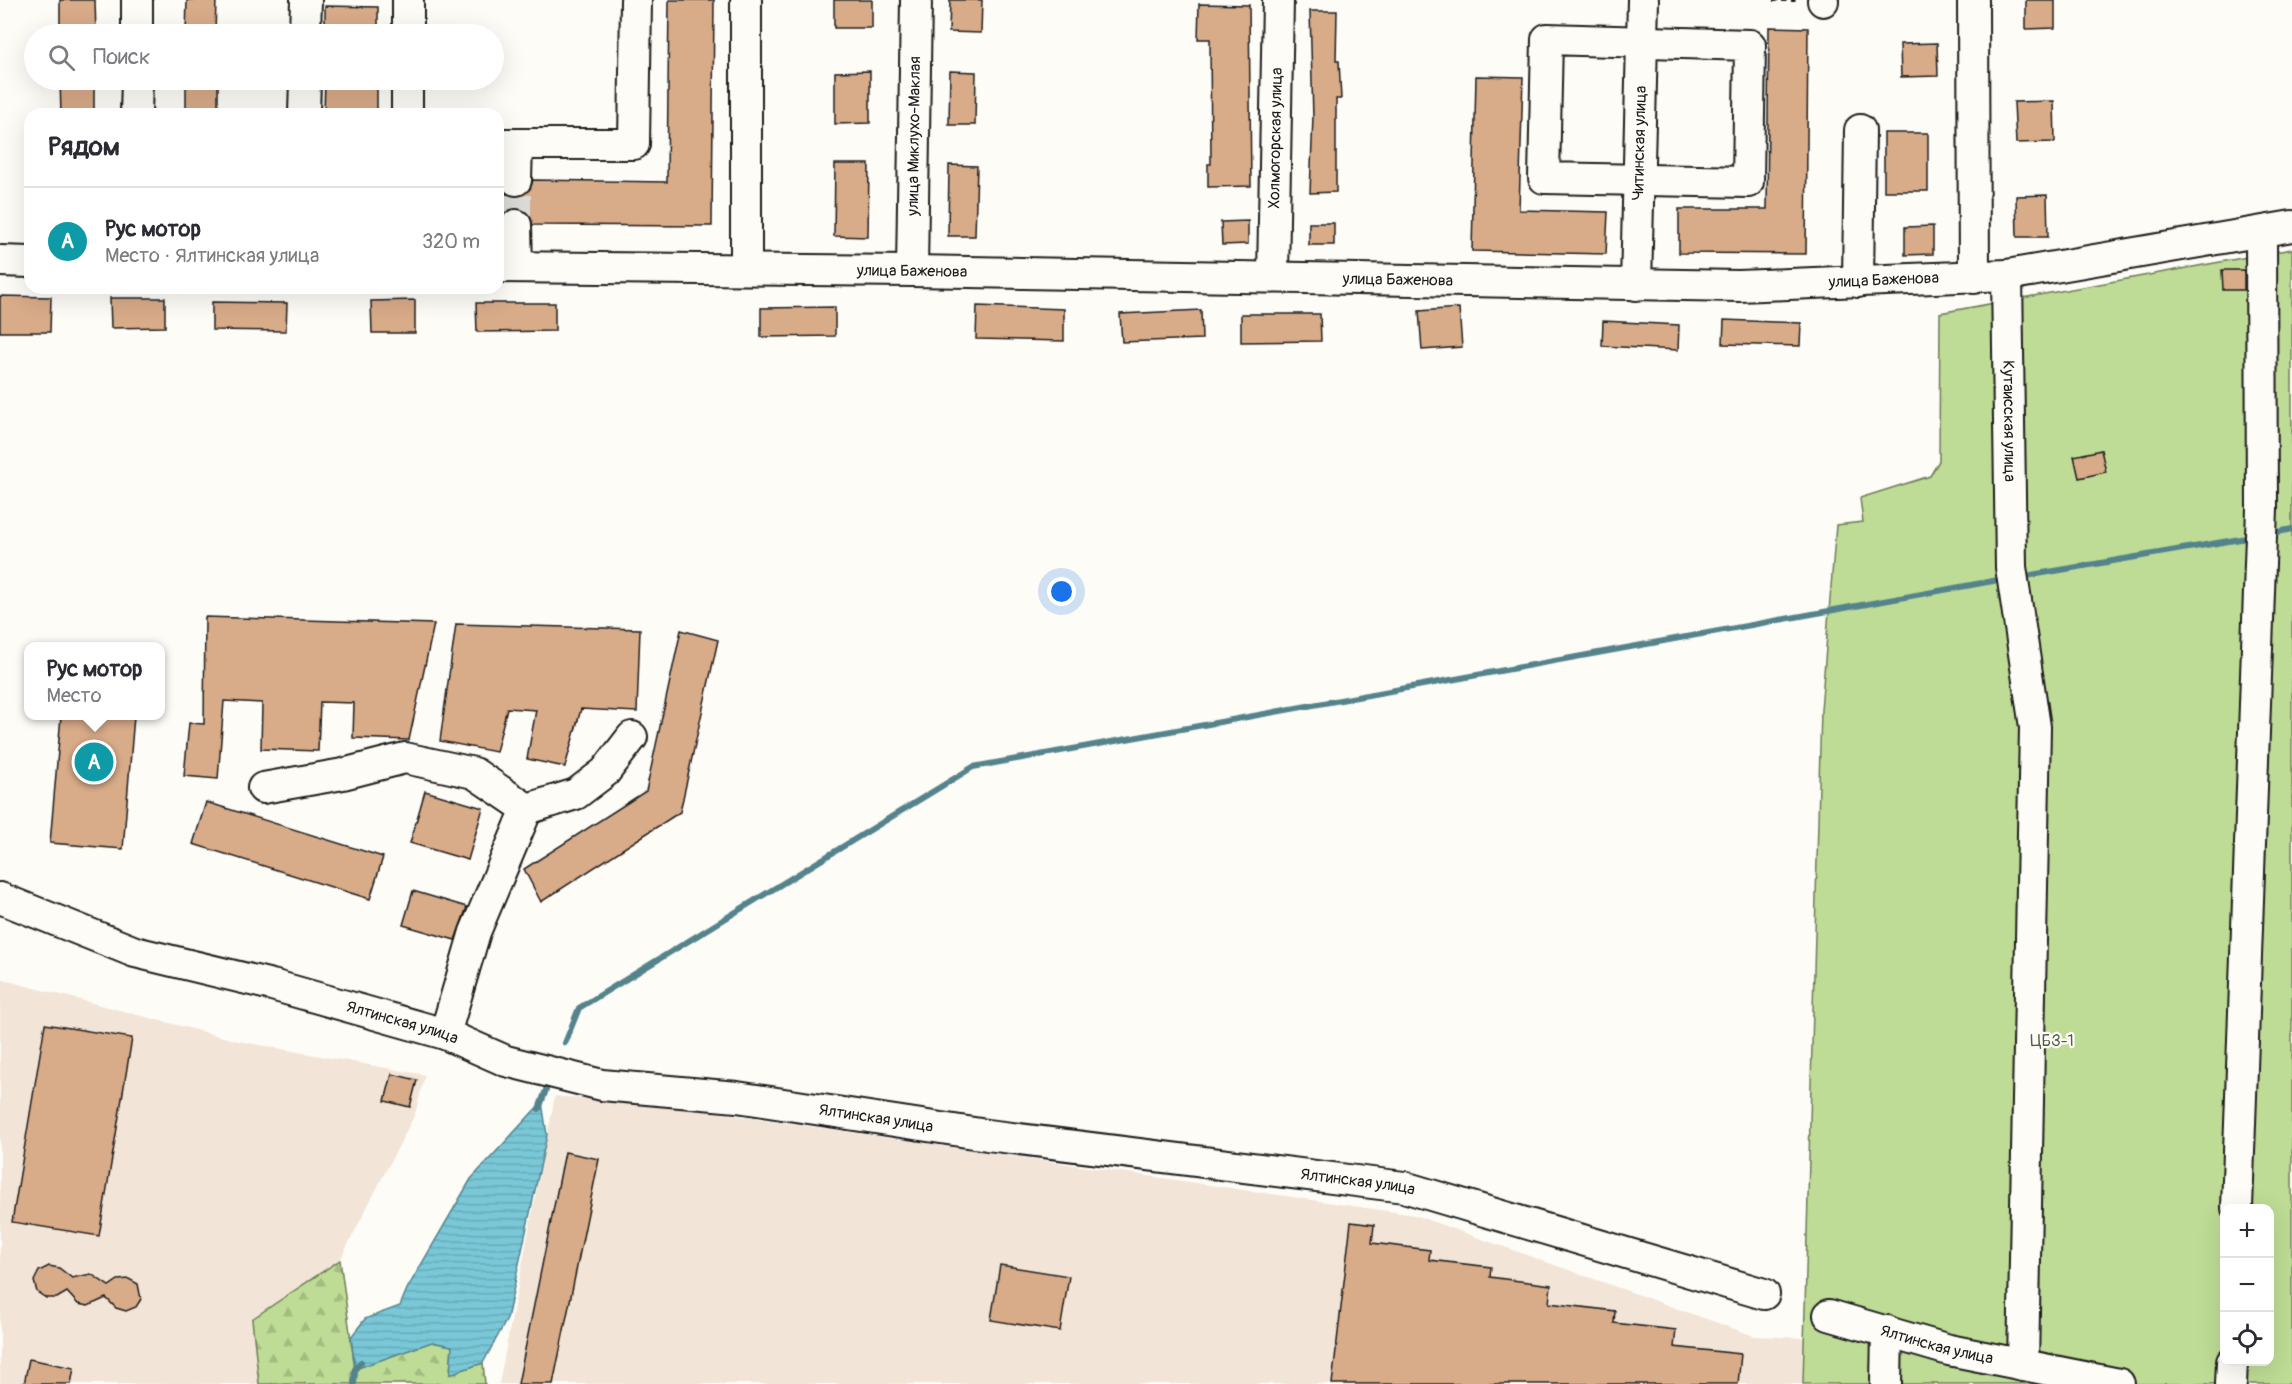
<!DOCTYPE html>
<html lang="ru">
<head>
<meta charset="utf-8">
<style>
	body { margin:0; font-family:Pangolin,sans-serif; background:#f7f7f7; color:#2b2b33 }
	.controls { position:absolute; right:18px; bottom:18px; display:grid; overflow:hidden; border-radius:12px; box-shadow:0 6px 24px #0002 }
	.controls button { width:54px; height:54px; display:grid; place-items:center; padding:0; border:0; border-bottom:2px solid #e1e1e2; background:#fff; color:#2b2b33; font:30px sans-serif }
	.you { position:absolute; left:1062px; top:592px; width:21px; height:21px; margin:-15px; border:4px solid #fff; border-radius:50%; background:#1a73e8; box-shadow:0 0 0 9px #1a73e833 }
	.badge { display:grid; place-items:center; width:39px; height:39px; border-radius:50%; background:#1c1c1c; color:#fff; font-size:20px; font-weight:700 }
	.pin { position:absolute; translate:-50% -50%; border:3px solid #fff; box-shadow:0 2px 6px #0006 }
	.popup { position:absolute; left:24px; top:642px; width:141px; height:78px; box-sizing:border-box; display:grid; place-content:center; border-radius:12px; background:#fff; filter:drop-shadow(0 2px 4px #0005); font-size:20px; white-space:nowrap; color:#7c7c81 }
	.popup b { font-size:22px; color:#2b2b33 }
	.popup::after { content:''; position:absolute; left:50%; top:100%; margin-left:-12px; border:12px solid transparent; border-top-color:#fff }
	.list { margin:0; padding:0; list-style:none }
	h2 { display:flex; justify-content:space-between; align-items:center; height:78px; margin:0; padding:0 24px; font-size:26px }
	h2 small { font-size:20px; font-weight:400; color:#7c7c81 }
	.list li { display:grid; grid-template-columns:39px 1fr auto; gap:18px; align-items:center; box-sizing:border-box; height:108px; padding:0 24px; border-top:2px solid #e1e1e2 }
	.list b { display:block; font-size:22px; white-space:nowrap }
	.list p { margin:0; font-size:20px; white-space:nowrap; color:#7c7c81 }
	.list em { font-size:20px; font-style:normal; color:#7c7c81 }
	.icon { flex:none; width:33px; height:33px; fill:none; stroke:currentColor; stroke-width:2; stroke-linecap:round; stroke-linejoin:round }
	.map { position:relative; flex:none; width:2292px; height:1384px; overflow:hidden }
	.search { position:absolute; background:#fff; box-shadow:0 6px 24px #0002; left:24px; top:24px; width:480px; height:66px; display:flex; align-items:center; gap:15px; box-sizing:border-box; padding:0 21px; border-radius:33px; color:#7c7c81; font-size:22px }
	.panel { position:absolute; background:#fff; box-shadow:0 6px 24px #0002; left:24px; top:108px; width:480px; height:186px; border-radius:18px }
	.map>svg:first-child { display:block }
	.built { fill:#f2e4d6 }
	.forest { fill:url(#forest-firs); stroke:#6d7c58; stroke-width:1.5 }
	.garden { fill:#bedc95; stroke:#6d7c58; stroke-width:1.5; fill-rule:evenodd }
	.water { fill:url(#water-rules); stroke:#54838c; stroke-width:1.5 }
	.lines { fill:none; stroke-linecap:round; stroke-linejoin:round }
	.stream { stroke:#54838c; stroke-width:6 }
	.building { fill:#d8ab89; stroke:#1c1c1c; stroke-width:1.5 }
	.minor-tunnel { stroke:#dbdad6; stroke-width:30; stroke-dasharray:30 15; stroke-linecap:butt }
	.minor-casing { stroke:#1c1c1c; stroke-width:34 }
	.path { stroke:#1c1c1c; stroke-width:4; stroke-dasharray:4.5 4.5; stroke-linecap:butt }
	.minor { stroke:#fdfcf7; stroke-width:30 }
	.labels { text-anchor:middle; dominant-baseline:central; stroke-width:4.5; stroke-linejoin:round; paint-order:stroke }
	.street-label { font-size:16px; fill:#1c1c1c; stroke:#fdfcf7 }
	.park-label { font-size:16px; fill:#555f46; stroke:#fdfcf7 }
</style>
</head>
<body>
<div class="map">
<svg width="2292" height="1384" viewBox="0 0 2292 1384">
	<defs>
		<pattern id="forest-firs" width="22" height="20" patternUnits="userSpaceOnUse" patternTransform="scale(1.5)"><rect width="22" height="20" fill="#bedc95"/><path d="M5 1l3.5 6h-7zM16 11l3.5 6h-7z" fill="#a3bc80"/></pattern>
		<pattern id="water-rules" width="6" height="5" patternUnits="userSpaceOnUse" patternTransform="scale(1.5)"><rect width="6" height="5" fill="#79c7d7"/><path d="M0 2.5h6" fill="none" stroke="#68aab8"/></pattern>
	</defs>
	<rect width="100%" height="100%" fill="#fdfcf7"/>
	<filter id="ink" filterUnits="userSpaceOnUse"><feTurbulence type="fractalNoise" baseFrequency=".0167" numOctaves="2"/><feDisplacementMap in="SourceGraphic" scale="12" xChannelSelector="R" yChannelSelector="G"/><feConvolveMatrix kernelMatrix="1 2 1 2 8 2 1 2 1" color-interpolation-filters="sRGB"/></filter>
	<g filter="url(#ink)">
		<g class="built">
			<path d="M 0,979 L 238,1041 L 425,1075 L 415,1114 L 340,1260 L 252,1319 L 259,1384 L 0,1384 Z"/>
			<path d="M 555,1096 L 671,1106 L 1414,1215 L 1754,1336 L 1806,1338 L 1803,1384 L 499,1384 Z"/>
		</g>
		<path class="forest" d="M 340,1260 L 355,1369 L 431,1342 L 452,1346 L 450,1374 L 483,1363 L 485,1384 L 259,1384 L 252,1319 Z"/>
		<path class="garden" d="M 2292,249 L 2292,1384 L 1803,1384 L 1821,710 L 1836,525 L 1863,522 L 1860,498 L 1930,476 L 1939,461 L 1940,313 ZM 2224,1208 L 2270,1208 L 2270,1362 L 2224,1362 Z"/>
		<path class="water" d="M 542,1102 L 547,1135 L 507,1319 L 483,1363 L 450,1374 L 452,1346 L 432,1342 L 355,1369 L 351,1337 L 365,1319 L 400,1306 L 407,1289 L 471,1179 Z"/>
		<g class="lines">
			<g class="stream">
				<path d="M 2268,534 L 2292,529"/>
				<path d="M 2020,577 L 2252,537"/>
				<path d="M 565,1043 L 579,1008 L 973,767 L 2004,579"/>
				<path d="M 539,1109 L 550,1079"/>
				<path d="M 354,1384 L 355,1369 L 361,1362"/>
			</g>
		</g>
		<g class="building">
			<path d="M 60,0 L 95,0 L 96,34 L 60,34 Z"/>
			<path d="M 187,0 L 216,0 L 215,34 L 186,34 Z"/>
			<path d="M 669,0 L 714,0 L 712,226 L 533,225 L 530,216 L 516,208 L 507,211 L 498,224 L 498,180 L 507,194 L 516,197 L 530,189 L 533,180 L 667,182 Z"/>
			<rect x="834" y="0" width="38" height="28"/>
			<path d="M 950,0 L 982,0 L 981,33 L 949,32 Z"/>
			<path d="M 2026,0 L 2055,0 L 2055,28 L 2026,29 Z"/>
			<path d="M 1199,4 L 1249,5 L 1251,186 L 1208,187 L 1208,164 L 1211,164 L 1210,39 L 1198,39 Z"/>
			<path d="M 325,6 L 378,7 L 378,34 L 325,34 Z"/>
			<path d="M 1310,11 L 1337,11 L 1336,61 L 1339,61 L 1341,99 L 1336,99 L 1336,192 L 1310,193 L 1313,117 Z"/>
			<path d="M 1769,27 L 1808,28 L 1806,254 L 1679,253 L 1679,209 L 1767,209 Z"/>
			<path d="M 1937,43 L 1938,76 L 1901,77 L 1900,44 Z"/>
			<path d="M 870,71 L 870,123 L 835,124 L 835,72 Z"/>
			<path d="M 950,71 L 976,72 L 975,125 L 949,125 Z"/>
			<path d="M 1476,76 L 1523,77 L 1519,210 L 1608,212 L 1606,254 L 1472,251 Z"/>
			<path d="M 60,80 L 94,80 L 94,114 L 61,114 Z"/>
			<rect x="186" y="80" width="32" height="34"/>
			<path d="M 325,80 L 377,80 L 377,114 L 324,114 Z"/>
			<path d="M 2054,101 L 2055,142 L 2016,143 L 2014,102 Z"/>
			<rect x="1884" y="133" width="44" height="58"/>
			<path d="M 835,164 L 869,164 L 868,237 L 834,236 Z"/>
			<path d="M 949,165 L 977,166 L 975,236 L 948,236 Z"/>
			<path d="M 2047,195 L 2048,237 L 2017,237 L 2016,196 Z"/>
			<path d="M 1248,221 L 1248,244 L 1222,245 L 1221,222 Z"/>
			<rect x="1309" y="223" width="25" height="22"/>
			<path d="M 1933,226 L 1933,254 L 1905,255 L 1905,227 Z"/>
			<path d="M 2222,270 L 2244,270 L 2244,290 L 2223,290 Z"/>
			<path d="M 0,296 L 51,297 L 50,332 L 0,332 Z"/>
			<path d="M 110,298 L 165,298 L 165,327 L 111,328 Z"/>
			<path d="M 415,300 L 415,333 L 372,333 L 371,301 Z"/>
			<path d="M 212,302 L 287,303 L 286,331 L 212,330 Z"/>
			<path d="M 476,303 L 555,303 L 555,331 L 477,332 Z"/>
			<path d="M 977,306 L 1064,309 L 1064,341 L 976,339 Z"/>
			<path d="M 835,307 L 835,336 L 761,337 L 761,308 Z"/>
			<path d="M 1459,308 L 1462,347 L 1422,350 L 1419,311 Z"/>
			<path d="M 1201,310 L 1202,339 L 1122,342 L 1120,314 Z"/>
			<path d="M 1241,314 L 1320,314 L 1321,341 L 1241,342 Z"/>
			<path d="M 1724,320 L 1801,323 L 1800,346 L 1723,344 Z"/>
			<path d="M 1603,321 L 1679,325 L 1678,350 L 1602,346 Z"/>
			<path d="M 2101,450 L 2106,472 L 2079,478 L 2074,456 Z"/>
			<path d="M 205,617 L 434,624 L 409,740 L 353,738 L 354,703 L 320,702 L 318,751 L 261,749 L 262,703 L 224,701 L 218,779 L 184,776 L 189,723 L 204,724 Z"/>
			<path d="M 456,624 L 640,629 L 637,712 L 581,709 L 565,767 L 527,759 L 536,710 L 507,708 L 496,752 L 440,741 Z"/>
			<path d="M 681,630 L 718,640 L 680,812 L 541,902 L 524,869 L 646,791 Z"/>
			<path d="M 61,716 L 134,716 L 123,849 L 50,843 Z"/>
			<path d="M 425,791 L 483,808 L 468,860 L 410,843 Z"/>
			<path d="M 206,802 L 383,857 L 370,899 L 193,844 Z"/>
			<path d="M 413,891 L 467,907 L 455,940 L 403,925 Z"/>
			<path d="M 45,1024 L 132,1038 L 99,1236 L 12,1222 Z"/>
			<path d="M 392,1074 L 417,1080 L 410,1107 L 385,1101 Z"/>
			<path d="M 565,1152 L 599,1159 L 553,1384 L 518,1384 Z"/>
			<path d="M 1351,1222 L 1374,1225 L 1372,1243 L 1430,1250 L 1429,1260 L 1491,1267 L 1490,1277 L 1551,1285 L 1549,1303 L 1615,1311 L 1614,1323 L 1676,1330 L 1674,1347 L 1741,1354 L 1738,1384 L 1332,1384 Z"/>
			<path d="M 1000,1265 L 1069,1276 L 1060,1331 L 991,1320 Z"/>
			<path d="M 49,1266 L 59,1268 L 72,1278 L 91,1274 L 109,1286 L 118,1280 L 129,1279 L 138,1284 L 141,1299 L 136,1307 L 126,1311 L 116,1308 L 106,1298 L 88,1306 L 78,1304 L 67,1292 L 57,1298 L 46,1298 L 37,1292 L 34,1281 L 39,1271 Z"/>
			<path d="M 29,1359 L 74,1368 L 71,1384 L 24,1384 Z"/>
		</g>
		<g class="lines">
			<path class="minor-tunnel" d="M 516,225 L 516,180"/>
			<defs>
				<g id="minor">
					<path d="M 746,0 L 746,269"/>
					<path d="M 1973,0 L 1974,278"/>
					<path d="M 1823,1 L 1823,0"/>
					<path d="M 137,34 L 137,0"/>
					<path d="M 305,34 L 306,0"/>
					<path d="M 408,34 L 408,0"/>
					<path d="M 1547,39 L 1750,45 L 1748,182 L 1544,178 Z"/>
					<path d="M 136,114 L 137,80"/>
					<path d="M 304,114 L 305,80"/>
					<path d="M 407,114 L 407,80"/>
					<path d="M 498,144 L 634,144 L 636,0"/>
					<path d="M 516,180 L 517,144"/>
					<path d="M 516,225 L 517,267"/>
					<path d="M 0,261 L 30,262"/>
					<path id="s1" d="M 498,267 L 912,271 L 1739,286 L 2007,275 L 2292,226"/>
					<path id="s2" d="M 912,271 L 916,0"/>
					<path id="s3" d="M 2007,275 L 2011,567 L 2035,727 L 2023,1365"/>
					<path id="s4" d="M 1273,276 L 1278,0"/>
					<path d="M 1858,282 L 1860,130"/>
					<path id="s5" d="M 1636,285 L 1643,0"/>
					<path d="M 263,788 L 343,774 L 405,758 L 474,773 L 527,809 L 475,932 L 445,1034"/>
					<path d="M 527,809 L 576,794 L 605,772 L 632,737"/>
					<path id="s6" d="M 0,898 L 135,952 L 272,985 L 445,1034 L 506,1061 L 602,1085 L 737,1097 L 987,1135 L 1404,1187 L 1764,1294"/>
					<path d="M 2237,1208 L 2262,508 L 2261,232"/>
					<path id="s7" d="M 1829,1315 L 1949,1350 L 2119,1384"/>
					<path d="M 1886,1384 L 1887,1331"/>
					<path d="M 2231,1384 L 2232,1362"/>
				</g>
			</defs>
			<use href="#minor" class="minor-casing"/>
			<path class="path" d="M 1773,0 L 1799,0"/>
			<use href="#minor" class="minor"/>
		</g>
	</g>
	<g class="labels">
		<g class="street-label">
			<text stroke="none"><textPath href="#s2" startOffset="135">улица Миклухо-Маклая</textPath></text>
			<text stroke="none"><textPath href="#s4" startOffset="138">Холмогорская улица</textPath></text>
			<text stroke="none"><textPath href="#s5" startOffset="142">Читинская улица</textPath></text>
			<text stroke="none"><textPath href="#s1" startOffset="414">улица Баженова</textPath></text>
			<text stroke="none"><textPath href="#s1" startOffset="900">улица Баженова</textPath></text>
			<text stroke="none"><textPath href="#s1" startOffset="1386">улица Баженова</textPath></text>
			<text stroke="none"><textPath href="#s3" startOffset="146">Кутаисская улица</textPath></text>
			<text stroke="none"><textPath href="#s6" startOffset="422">Ялтинская улица</textPath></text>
			<text stroke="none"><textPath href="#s6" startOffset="908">Ялтинская улица</textPath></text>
			<text stroke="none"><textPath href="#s6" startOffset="1394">Ялтинская улица</textPath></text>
			<text stroke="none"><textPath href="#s7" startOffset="112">Ялтинская улица</textPath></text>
		</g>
		<g class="park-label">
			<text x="2052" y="1041">ЦБЗ-1</text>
		</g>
	</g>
</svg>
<div class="controls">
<button>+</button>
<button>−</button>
<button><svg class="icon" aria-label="locate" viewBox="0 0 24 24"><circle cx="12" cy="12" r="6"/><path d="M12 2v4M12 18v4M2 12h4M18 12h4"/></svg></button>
</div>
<div class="you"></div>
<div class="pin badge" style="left:94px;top:762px;background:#0f9aa8">A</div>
<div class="popup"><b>Рус мотор</b>Место</div>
<div class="search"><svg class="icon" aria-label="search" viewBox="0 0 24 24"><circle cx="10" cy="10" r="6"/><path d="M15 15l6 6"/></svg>Поиск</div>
<section class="panel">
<h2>Рядом<small></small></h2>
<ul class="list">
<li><span class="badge" style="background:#0f9aa8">A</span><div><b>Рус мотор</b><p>Место · Ялтинская улица</p></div><em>320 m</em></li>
</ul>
</section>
</div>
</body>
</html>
